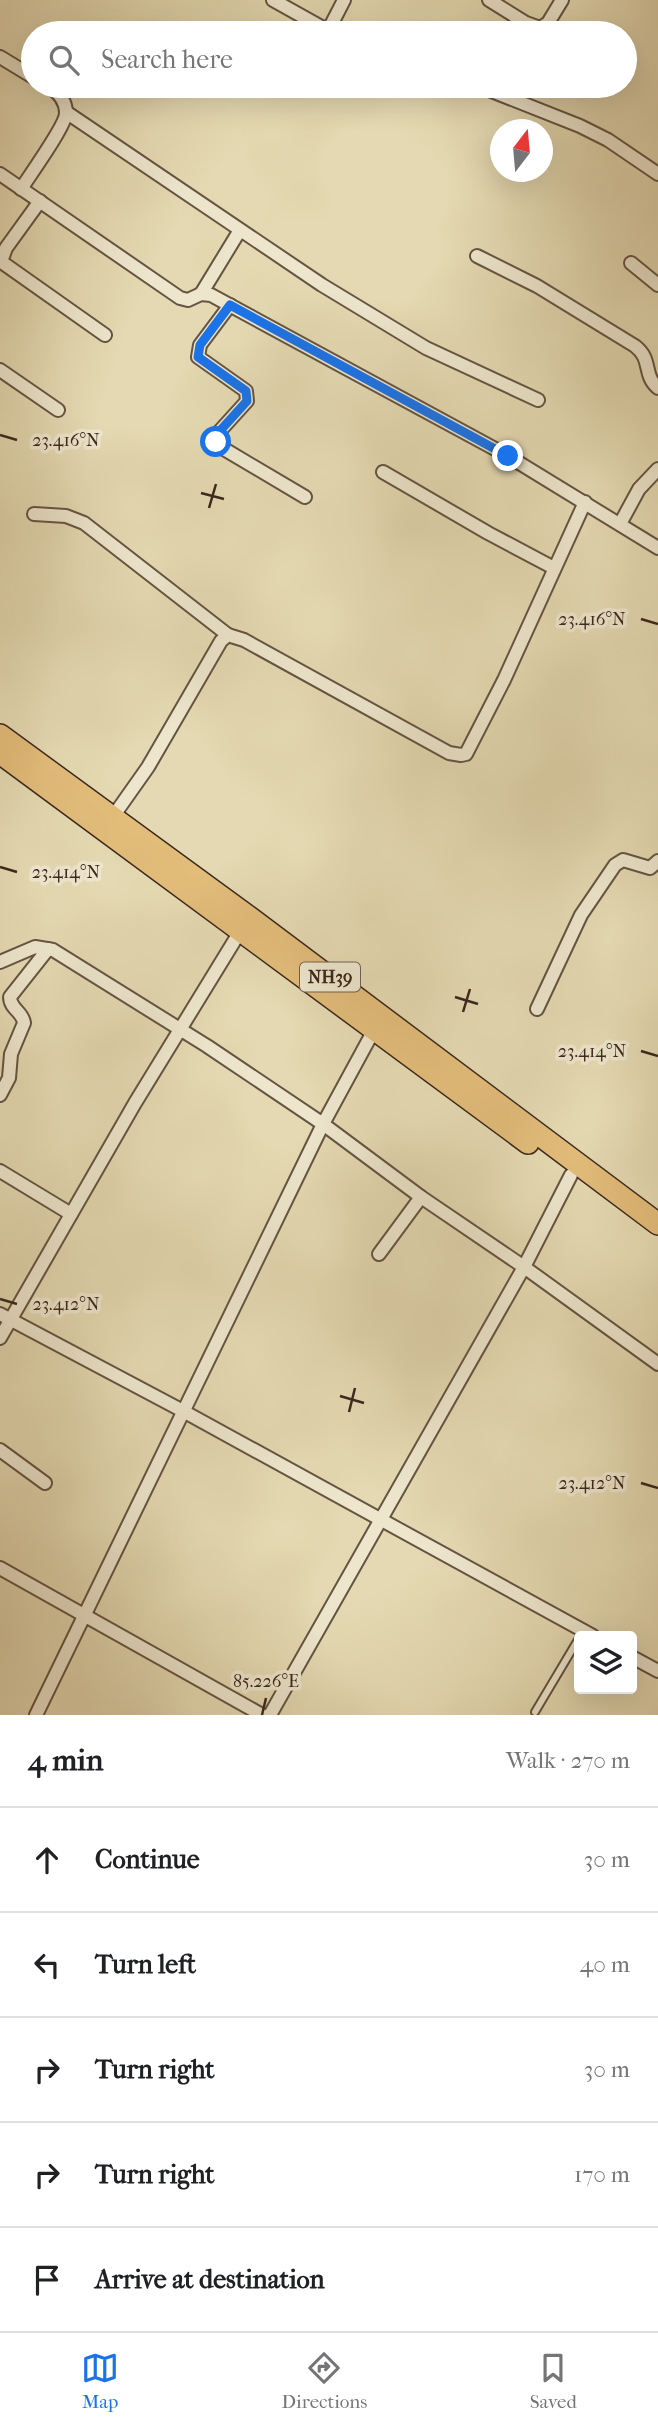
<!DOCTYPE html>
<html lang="en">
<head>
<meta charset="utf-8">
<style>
	body { margin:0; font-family:"IM FELL French Canon",serif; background:#f6f6f6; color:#202124 }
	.controls { position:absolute; right:21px; bottom:21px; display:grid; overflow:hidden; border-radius:7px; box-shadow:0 7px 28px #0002 }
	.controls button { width:63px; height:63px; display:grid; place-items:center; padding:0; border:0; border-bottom:2px solid #e0e0e0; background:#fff; color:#202124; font:35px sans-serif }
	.compass { position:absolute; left:490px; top:119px; width:63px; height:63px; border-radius:50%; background:#fff; box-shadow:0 7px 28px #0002; rotate:16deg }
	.stop { position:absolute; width:21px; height:21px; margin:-16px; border:5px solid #1a73e8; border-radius:50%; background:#fff }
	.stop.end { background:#1a73e8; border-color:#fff; box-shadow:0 2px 7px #0008 }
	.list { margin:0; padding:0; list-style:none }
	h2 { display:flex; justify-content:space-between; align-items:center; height:91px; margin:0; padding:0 28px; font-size:30px }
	h2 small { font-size:23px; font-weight:400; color:#757577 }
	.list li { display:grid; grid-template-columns:46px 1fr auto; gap:21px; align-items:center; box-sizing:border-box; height:105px; padding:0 28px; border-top:2px solid #e0e0e0 }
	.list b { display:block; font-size:26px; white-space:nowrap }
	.list em { font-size:23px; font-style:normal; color:#757577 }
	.icon { flex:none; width:38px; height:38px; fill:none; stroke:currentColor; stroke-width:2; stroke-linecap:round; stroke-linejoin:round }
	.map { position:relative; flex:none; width:658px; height:1715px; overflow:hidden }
	.search { position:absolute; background:#fff; box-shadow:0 7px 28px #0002; left:21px; right:21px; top:21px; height:77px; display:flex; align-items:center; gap:18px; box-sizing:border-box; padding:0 24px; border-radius:38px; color:#757577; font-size:26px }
	.sheet { height:616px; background:#fff }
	nav { display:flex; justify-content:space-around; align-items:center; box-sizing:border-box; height:98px; border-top:2px solid #e0e0e0; background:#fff; font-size:19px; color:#757577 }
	nav a { display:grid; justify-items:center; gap:4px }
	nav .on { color:#1a73e8 }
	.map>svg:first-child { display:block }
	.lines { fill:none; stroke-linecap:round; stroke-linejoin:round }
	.service-casing { stroke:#655442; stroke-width:10 }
	.minor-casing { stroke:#655442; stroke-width:16 }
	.trunk-casing { stroke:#3b271d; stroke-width:24 }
	.service { stroke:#ede6cd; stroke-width:6 }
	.minor { stroke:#ede6cd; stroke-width:12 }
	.trunk { stroke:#e2bc79; stroke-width:21 }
	.route { stroke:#1a73e8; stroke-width:9 }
	.ticks { fill:none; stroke:#3b271d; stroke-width:2.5 }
	.labels { text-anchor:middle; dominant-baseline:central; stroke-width:7; stroke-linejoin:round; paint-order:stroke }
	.shield { fill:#ede6cd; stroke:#706052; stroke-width:2 }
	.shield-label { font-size:18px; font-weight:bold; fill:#3b271d }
	.ticks-label { font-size:18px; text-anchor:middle; fill:#3b271d; stroke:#ede6cd; stroke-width:7; stroke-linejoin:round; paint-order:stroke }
</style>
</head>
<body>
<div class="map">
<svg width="658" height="1715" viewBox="0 0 658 1715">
	<rect width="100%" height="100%" fill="#e4d9b2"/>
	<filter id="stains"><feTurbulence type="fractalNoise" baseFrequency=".00286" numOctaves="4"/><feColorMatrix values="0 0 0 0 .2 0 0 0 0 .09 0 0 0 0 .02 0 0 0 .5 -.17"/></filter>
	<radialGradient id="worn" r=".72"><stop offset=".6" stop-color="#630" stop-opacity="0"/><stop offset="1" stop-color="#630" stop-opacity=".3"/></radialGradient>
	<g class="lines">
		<defs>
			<path id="service" d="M 535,1712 L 579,1638"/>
			<g id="minor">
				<path d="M 273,0 L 332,33"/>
				<path d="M 489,0 L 526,23 L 540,28 L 548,23 L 562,0"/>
				<path d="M 328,31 L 344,0"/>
				<path d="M 0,57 L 33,77"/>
				<path d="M 479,86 L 580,126 L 608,140 L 658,174"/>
				<path d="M 66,112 L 322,285 L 426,348 L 538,400"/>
				<path d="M 0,174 L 180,298 L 188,300 L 201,294 L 211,295 L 508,456 L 658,548"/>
				<path d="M 21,189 C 30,175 66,125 66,113 C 66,101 58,92 49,86"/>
				<path d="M 40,201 L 6,248 L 2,259 L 3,263 L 105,335"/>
				<path d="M 477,256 L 537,286 L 635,346 C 653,360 642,374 658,388"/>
				<path d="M 631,263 L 658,285"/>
				<path d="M 201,294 L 240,230"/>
				<path d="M 230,305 L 200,345 L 198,357 L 246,391 L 247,401 L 218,433 L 216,442 L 219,446 L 305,497"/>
				<path d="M 0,370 L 58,410"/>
				<path d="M 383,472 L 488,533 L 554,568"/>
				<path d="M 34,514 L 66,516 L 84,523 L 228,635"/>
				<path d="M 620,524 L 639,489 L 658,469"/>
				<path d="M 112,818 L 148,767 L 221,641 L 228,635 L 244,640 L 449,753 L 461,755 L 466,754 L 504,680 L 585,502"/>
				<path d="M 0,962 L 35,947 L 53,950 L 207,1046 L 323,1124 L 421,1197 L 524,1267 L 658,1364"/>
				<path d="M 537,1009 L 581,915 L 615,865 L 623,860 L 650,868 L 658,861"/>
				<path d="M 0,1095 L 9,1078 L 11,1054 L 24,1023 C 23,1012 10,1009 10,997 L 48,949"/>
				<path d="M 0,1171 L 71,1214"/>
				<path d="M 379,1254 L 421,1197"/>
				<path d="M 0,1314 L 183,1411 L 593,1636"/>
				<path d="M 0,1338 L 135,1103 L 241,930"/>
				<path d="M 0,1450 L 45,1483"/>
				<path d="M 0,1568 L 262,1715"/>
				<path d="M 632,1657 L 658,1671"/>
				<path d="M 36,1715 L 323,1124 L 374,1030"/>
				<path d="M 270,1715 L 524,1267 L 571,1175"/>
			</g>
			<g id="trunk">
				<path d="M 0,735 L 249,917 L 658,1224"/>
				<path d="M 0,753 L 528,1143"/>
			</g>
		</defs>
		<use href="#service" class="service-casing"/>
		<use href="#minor" class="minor-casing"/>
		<use href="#trunk" class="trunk-casing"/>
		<use href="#service" class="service"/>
		<use href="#minor" class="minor"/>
		<use href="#trunk" class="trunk"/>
	</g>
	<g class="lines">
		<path class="route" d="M 216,442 L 218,433 L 247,401 L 246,391 L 198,357 L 200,345 L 230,305 L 508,456"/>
	</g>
	<path class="ticks" d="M 0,435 L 17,440M 201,493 L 224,499M 209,508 L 216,484M 641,619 L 658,624M 0,867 L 17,872M 455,997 L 478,1004M 463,1012 L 470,989M 641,1051 L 658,1056M 0,1299 L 17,1304M 340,1396 L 364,1403M 349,1412 L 355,1388M 641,1483 L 658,1488M 262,1715 L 266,1698"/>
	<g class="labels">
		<rect class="shield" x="300" y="962.5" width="60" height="29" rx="5"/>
		<g class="shield-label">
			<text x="330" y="977">NH39</text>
		</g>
	</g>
	<g class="ticks-label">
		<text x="66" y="446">23.416°N</text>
		<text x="592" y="625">23.416°N</text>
		<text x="66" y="878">23.414°N</text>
		<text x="592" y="1057">23.414°N</text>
		<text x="66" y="1310">23.412°N</text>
		<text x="592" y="1489">23.412°N</text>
		<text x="266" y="1687">85.226°E</text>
	</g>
	<rect width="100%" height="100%" filter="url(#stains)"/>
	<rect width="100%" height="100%" fill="url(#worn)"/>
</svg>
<div class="controls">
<button><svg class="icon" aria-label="layers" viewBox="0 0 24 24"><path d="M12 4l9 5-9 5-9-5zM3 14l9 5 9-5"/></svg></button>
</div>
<svg class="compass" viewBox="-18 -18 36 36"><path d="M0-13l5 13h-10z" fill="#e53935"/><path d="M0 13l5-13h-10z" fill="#757577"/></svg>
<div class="stop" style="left:216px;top:442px"></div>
<div class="stop end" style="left:508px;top:456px"></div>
<div class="search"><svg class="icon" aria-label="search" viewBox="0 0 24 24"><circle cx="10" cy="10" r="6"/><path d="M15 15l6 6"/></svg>Search here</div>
</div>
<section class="sheet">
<h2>4 min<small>Walk · 270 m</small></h2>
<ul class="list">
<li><svg class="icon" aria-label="ahead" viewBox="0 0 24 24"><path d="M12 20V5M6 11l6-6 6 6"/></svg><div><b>Continue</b></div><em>30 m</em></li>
<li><svg class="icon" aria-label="left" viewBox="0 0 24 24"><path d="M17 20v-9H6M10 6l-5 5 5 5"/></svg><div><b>Turn left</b></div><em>40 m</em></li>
<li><svg class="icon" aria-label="right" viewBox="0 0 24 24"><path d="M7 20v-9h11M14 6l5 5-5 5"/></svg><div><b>Turn right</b></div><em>30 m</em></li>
<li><svg class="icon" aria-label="right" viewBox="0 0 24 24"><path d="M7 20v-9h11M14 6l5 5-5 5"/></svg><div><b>Turn right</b></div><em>170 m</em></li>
<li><svg class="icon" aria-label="arrive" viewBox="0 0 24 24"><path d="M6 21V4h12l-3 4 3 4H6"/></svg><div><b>Arrive at destination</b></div></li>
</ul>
</section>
<nav>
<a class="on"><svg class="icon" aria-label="map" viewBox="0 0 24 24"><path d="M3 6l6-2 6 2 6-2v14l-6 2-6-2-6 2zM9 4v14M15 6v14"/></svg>Map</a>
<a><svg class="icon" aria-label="directions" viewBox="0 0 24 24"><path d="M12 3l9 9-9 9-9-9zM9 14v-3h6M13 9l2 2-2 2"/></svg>Directions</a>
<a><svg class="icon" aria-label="saved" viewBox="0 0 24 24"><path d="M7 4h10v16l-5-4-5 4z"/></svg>Saved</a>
</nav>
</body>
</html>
